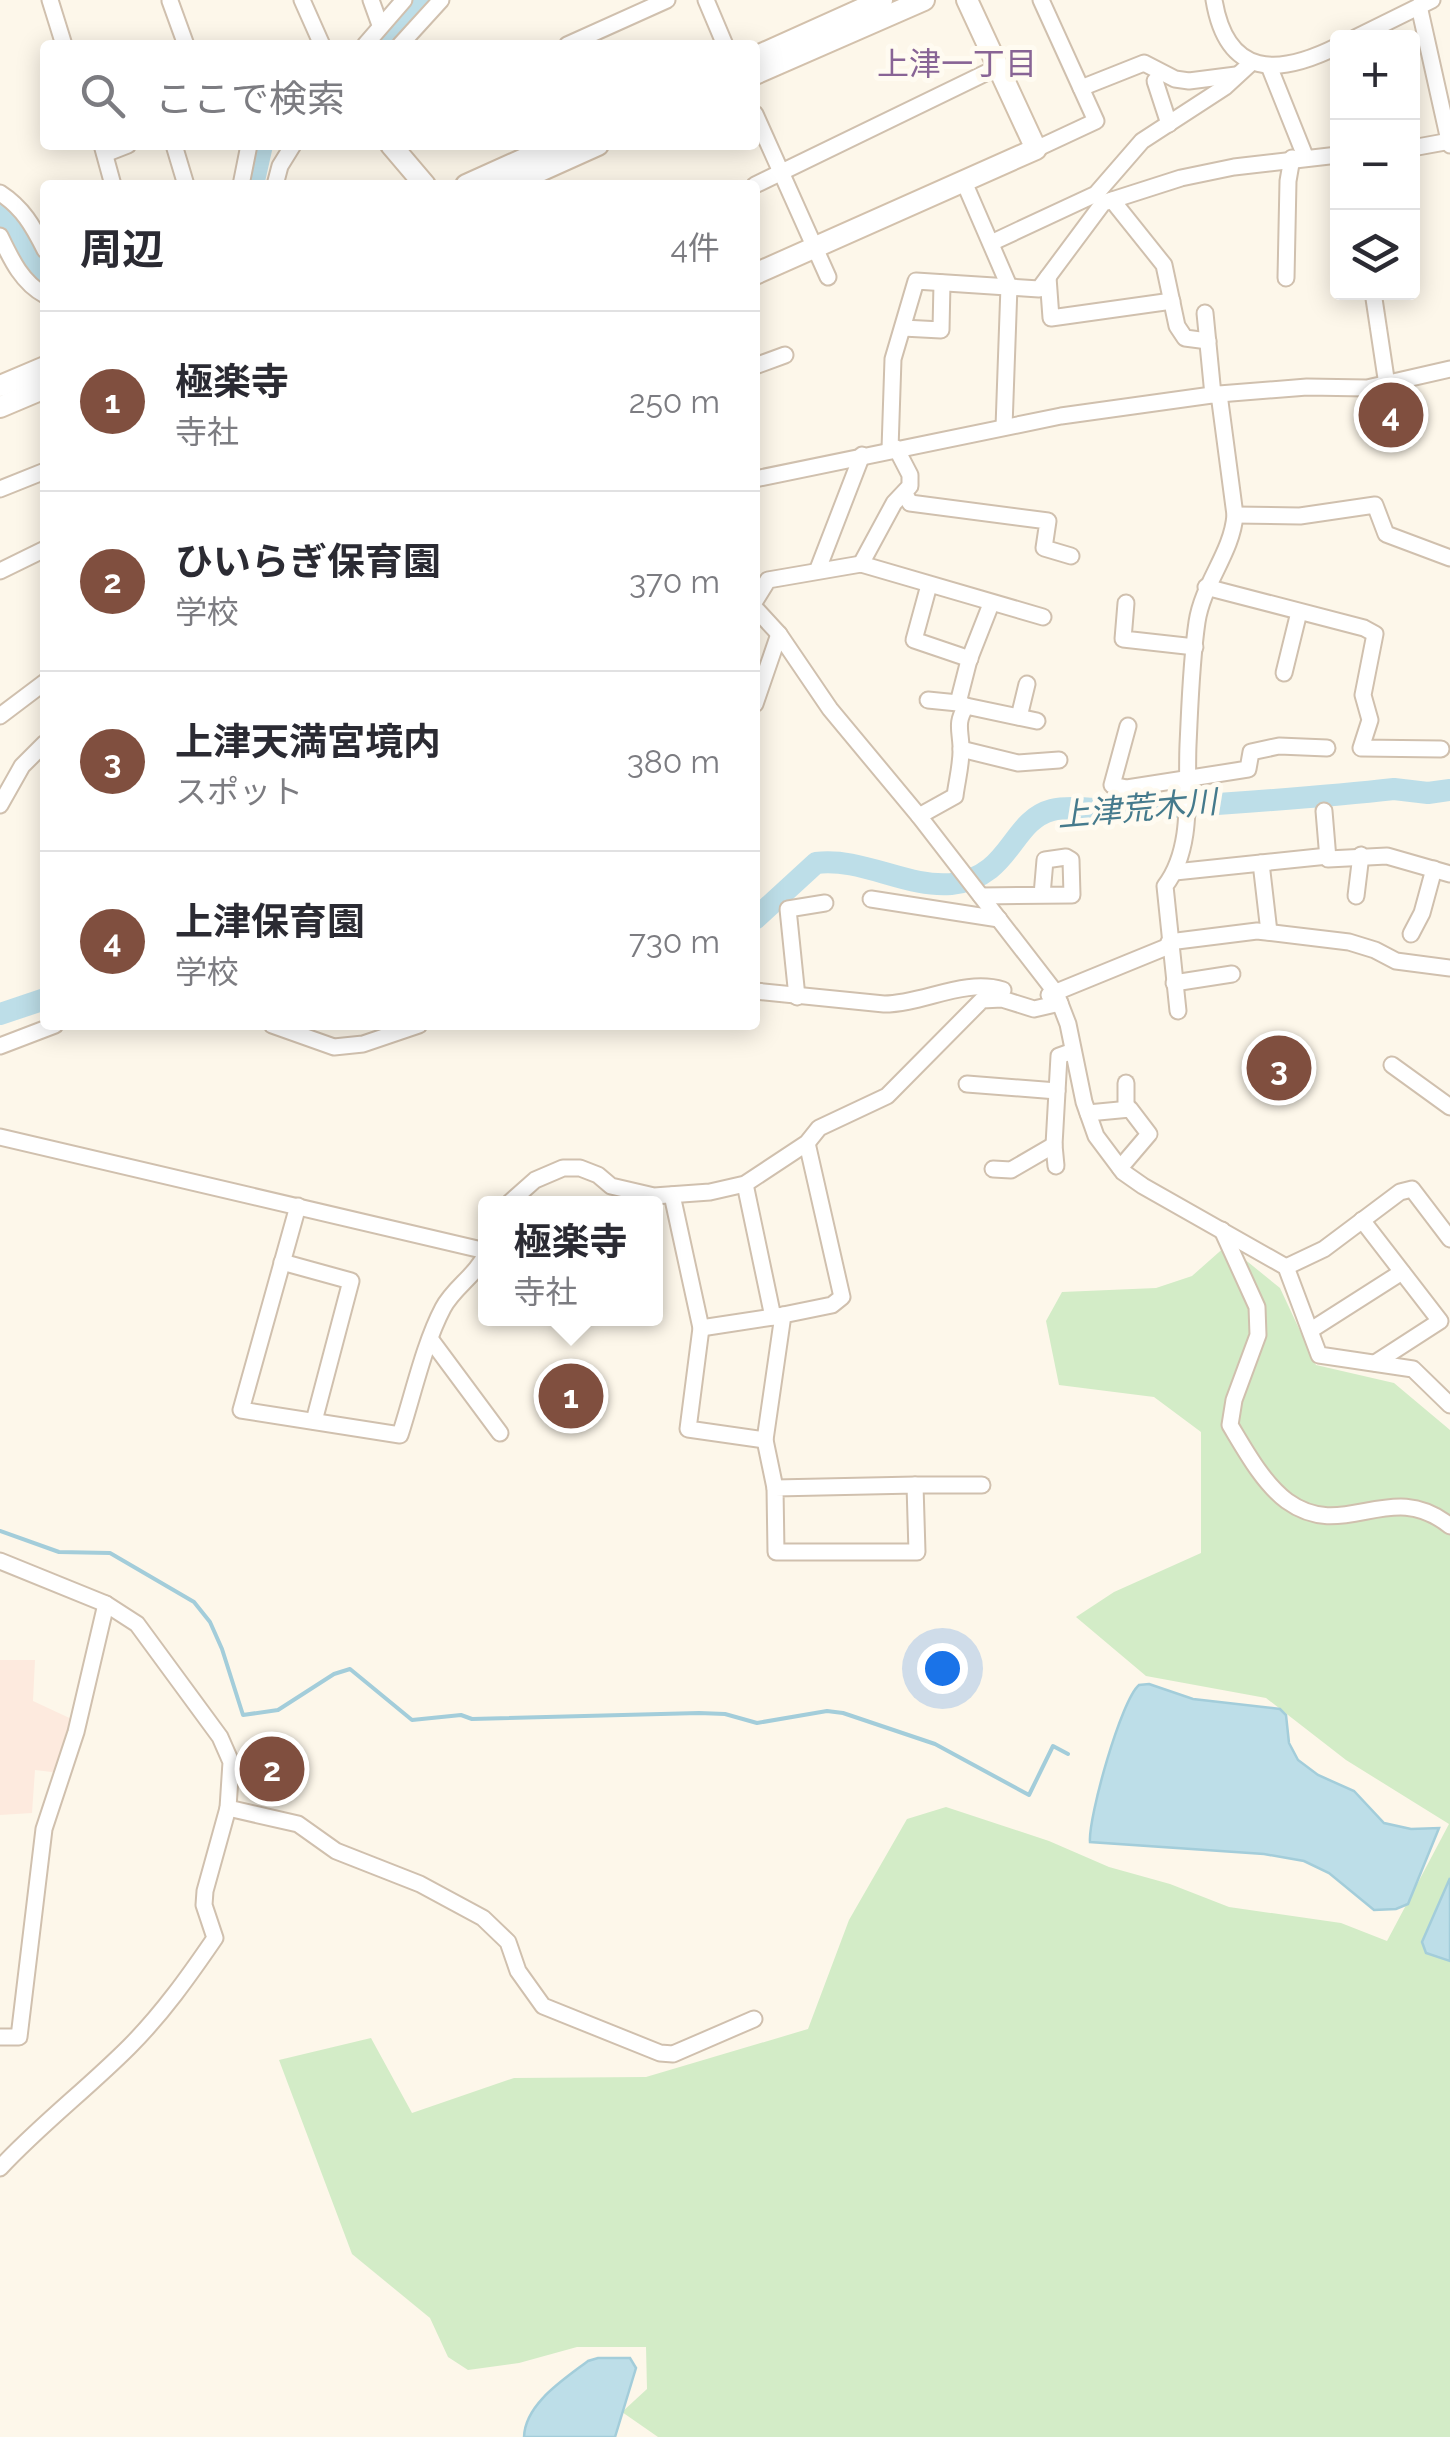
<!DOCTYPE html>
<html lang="ja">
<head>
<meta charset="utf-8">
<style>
	body { margin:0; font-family:Raleway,"Noto Sans JP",sans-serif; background:#f2f2f3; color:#2b2b33 }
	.controls { position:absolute; right:30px; top:30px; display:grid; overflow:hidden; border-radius:10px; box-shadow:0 5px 25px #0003 }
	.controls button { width:90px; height:90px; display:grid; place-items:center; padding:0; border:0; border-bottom:2px solid #e1e1e2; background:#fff; color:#2b2b33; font:50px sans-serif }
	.you { position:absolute; left:942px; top:1668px; width:35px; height:35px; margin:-25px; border:8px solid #fff; border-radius:50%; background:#1a73e8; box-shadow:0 0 0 15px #1a73e833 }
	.badge { display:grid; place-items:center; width:65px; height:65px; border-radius:50%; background:#804f3f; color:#fff; font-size:32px; font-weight:700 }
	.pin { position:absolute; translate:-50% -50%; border:5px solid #fff; box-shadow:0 2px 10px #0006 }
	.popup { position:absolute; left:478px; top:1196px; width:185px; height:130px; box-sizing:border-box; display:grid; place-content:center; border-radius:10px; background:#fff; filter:drop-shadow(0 2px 8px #0005); font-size:32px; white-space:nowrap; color:#7c7c81 }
	.popup b { font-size:38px; color:#2b2b33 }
	.popup::after { content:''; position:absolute; left:50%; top:100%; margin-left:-20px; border:20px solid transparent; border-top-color:#fff }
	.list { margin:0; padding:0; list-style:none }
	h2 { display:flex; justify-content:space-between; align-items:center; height:130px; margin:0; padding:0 40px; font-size:42px }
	h2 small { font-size:32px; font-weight:400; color:#7c7c81 }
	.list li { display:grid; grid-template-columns:65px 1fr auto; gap:30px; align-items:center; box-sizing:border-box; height:180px; padding:0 40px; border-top:2px solid #e1e1e2 }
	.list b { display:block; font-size:38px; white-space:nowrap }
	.list p { margin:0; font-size:32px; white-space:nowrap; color:#7c7c81 }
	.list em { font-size:32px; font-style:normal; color:#7c7c81 }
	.icon { flex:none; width:55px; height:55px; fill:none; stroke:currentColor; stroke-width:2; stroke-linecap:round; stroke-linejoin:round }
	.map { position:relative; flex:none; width:1450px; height:2437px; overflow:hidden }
	.search { position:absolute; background:#fff; box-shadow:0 5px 25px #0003; left:40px; top:40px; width:720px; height:110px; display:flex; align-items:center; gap:25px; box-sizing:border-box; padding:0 35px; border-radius:10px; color:#7c7c81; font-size:38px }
	.panel { position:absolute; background:#fff; box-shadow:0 5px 25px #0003; left:40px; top:180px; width:720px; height:850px; border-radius:10px }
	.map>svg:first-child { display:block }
	.commercial { fill:#fdeade }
	.green { fill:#d3ecc7 }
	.water { fill:#bddee8; stroke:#a3cdda; stroke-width:2.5 }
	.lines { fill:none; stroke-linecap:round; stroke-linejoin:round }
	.stream { stroke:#a3cdda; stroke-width:4 }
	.river { stroke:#bddee8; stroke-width:22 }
	.street-casing { stroke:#d0c0ae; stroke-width:19 }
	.secondary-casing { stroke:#d3c1ac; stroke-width:24 }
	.street { stroke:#fff; stroke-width:15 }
	.secondary { stroke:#fff; stroke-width:20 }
	.labels { text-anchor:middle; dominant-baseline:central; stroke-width:10; stroke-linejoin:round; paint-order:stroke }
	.neighbourhood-label { font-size:32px; fill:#886495; stroke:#fffbf1 }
	.water-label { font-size:32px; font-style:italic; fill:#457a8c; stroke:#fffbf1 }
</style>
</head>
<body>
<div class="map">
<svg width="1450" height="2437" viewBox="0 0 1450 2437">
	<rect width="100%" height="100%" fill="#fdf7ea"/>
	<path class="commercial" d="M 0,1660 L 35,1660 L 33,1701 L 78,1722 L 60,1773 L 35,1770 L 32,1813 L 0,1815 Z"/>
	<path class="green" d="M 1227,1245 L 1280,1288 L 1316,1365 L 1394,1383 L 1450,1430 L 1450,2437 L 658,2437 L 622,2412 L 647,2389 L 646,2347 L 577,2347 L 519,2363 L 468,2370 L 448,2357 L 430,2318 L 352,2254 L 279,2060 L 371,2038 L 412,2113 L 514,2078 L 646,2077 L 808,2029 L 849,1920 L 907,1819 L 946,1807 L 1049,1841 L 1109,1867 L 1170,1884 L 1229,1907 L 1341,1923 L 1387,1941 L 1449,1824 L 1346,1760 L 1266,1698 L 1146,1676 L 1076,1617 L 1114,1592 L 1201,1553 L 1201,1432 L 1154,1397 L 1059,1385 L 1046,1321 L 1062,1292 L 1156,1288 L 1192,1276 Z"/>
	<g class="water">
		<path d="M 1149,1684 L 1193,1699 L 1280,1709 L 1286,1715 L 1289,1743 L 1298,1760 L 1318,1775 L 1354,1791 L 1384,1823 L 1411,1829 L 1439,1828 L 1408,1904 L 1396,1909 L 1374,1910 L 1329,1873 L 1304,1861 L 1264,1854 L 1090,1842 C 1088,1818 1121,1700 1139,1685 Z"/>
		<path d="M 1450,1878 L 1450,1961 L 1426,1953 L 1422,1942 Z"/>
		<path d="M 598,2358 L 630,2358 L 636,2368 L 615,2437 L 524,2437 C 525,2404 563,2380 588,2361 Z"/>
	</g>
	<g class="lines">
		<path class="stream" d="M 0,1531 L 59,1552 L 110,1553 L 194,1602 L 210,1622 L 222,1649 L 243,1715 L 278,1710 L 334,1674 L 350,1669 L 412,1720 L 461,1715 L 472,1719 L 699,1713 L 725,1714 L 757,1723 L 827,1711 L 843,1713 L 935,1744 L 1029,1795 L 1053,1746 L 1068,1754"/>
		<g class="river">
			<path d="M 383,45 L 421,0"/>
			<path d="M 253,185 L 262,145"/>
			<path d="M 0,210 L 45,276"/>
			<path d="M 755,919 L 816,863 C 861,857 907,888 951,884 C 1012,877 1010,821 1052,810 C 1071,805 1106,811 1128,810 C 1217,804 1306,799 1394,789 L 1428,793 L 1450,790"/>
			<path d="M 0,1014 L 45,999"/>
		</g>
		<defs>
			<g id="street">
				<path d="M 50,0 L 64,45"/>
				<path d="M 302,0 L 322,45"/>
				<path d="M 371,0 L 380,25"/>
				<path d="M 706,0 L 725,45"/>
				<path d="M 1214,0 C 1227,78 1278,76 1338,46"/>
				<path d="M 170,1 L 186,45"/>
				<path d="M 1419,6 L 1450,145"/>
				<path d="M 1355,38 L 1432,0"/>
				<path d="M 365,45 L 404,0"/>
				<path d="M 400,45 L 441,0"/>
				<path d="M 567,45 L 667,0"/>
				<path d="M 1269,66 L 1305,156"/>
				<path d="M 1155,81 L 1169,124"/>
				<path d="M 1081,88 L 1144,63 L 1175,79 L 1189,81 L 1236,75"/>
				<path d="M 755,114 L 828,277"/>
				<path d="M 102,145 L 113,185"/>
				<path d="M 174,145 L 186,185"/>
				<path d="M 1412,148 L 1450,141"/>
				<path d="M 1036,149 L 1096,121 L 1041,0"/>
				<path d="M 105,154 L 128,145"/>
				<path d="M 964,182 L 1009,286 L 1004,427"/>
				<path d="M 241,185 L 249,145"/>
				<path d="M 275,185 L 280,166 L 293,145"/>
				<path d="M 755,185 L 998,67"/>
				<path d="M 0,193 C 23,208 33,226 45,250"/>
				<path d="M 1112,200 L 1164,265 L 1177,326 L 1185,338 L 1208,341"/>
				<path d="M 0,236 C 11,259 22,283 45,295"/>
				<path d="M 991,243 L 1096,194 L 1142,141 L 1225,87 L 1250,64"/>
				<path d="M 1048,277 L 1051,318 L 1172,301"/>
				<path d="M 1286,278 L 1288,181 L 1292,158"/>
				<path d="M 1373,292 L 1387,385"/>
				<path d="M 1205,313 L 1213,395"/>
				<path d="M 903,328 L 941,330 L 942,283"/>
				<path d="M 755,366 L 785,355"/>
				<path d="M 890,449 L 893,359 L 916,281 L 1039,289 L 1103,203 L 1181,178 L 1234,167 L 1338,155"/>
				<path d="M 755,479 L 1061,416 L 1219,394 L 1307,387 L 1367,388 L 1450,369"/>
				<path d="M 0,489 L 45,471"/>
				<path d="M 905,494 L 910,503 L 1048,521 L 1044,548 L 1071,556"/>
				<path d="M 1235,515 L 1300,516 L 1375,505 L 1386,534 L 1450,558"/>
				<path d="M 861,564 L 894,503 L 910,486 L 910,475 L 896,448"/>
				<path d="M 818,569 L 862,455"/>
				<path d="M 0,571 L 45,549"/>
				<path d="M 929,585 L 914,640 L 970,659"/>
				<path d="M 1206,587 L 1364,628 L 1375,634 L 1363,695 L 1370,720 L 1361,748 L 1441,749"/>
				<path d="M 755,601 L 768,580 L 861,564 L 1043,617"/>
				<path d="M 1126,603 L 1123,639 L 1195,647"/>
				<path d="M 755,608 L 779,634 L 830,709 L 919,816 L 1056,993 L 1068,1024 L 1084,1102 L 1096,1136 L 1123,1172 L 1143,1186 L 1286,1267 L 1319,1355 L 1413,1369 L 1450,1405"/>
				<path d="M 1284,673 L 1299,612"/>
				<path d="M 928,700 L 958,703 L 966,706"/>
				<path d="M 958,703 L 969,660 L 991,604"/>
				<path d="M 755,704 L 779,634"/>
				<path d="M 0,716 L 45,682"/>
				<path d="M 1019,717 L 1027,684"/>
				<path d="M 1128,726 L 1112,785 L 1127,788 L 1248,769 L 1251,752 L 1279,746 L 1327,748"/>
				<path d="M 961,749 L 1018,763 L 1059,760"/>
				<path d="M 0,805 L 22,766 L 45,743"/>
				<path d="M 1324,811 L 1328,859 L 1387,856 L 1450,874"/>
				<path d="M 919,816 L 955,796 C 957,780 962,762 961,746 C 960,728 956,723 966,706 L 1037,721"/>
				<path d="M 1261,863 L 1269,932"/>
				<path d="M 1175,872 L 1328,856"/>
				<path d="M 981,896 L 1072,895 L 1071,860 L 1066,857 L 1045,860 L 1042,895"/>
				<path d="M 1356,896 L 1361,855"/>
				<path d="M 871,899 L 999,919"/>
				<path d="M 1411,934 L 1422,913 L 1434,869"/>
				<path d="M 1169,942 L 1257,931 L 1349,942 L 1375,950 L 1396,961 L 1450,968"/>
				<path d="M 1174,983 L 1232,974"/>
				<path d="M 755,991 L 884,1004 C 923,1004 964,978 1003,990"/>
				<path d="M 1049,995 L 1169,946"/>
				<path d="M 797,997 L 788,909 L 825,903"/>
				<path d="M 1178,1011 L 1165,886 C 1194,848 1186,791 1188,745 C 1190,704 1191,663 1197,622 C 1203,583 1232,553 1235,515 L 1219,394"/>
				<path d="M 272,1025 L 334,1047 L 363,1044 L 419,1025"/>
				<path d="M 0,1046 L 55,1025"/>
				<path d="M 1392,1065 L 1450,1107"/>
				<path d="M 1126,1083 L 1126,1109"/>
				<path d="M 967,1084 L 1057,1091"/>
				<path d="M 1088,1113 L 1130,1109 L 1149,1134 L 1120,1168"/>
				<path d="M 0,1137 L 486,1251"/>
				<path d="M 1056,1166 L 1054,1145 L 1059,1056 L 1073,1051"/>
				<path d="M 993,1169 L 1011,1170 L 1054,1145"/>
				<path d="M 745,1184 L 773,1317 L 783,1315"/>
				<path d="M 672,1195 L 701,1328 L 688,1429 L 765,1440"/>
				<path d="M 508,1204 L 535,1180 L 563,1168 L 580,1168 L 598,1175 L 611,1186 L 654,1196 L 710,1192 L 745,1184 L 807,1143 L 819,1128 L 887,1096 L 982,1000 L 1002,999 L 1034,1009 L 1060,1003"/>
				<path d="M 298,1206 L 241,1410 L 400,1435 C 413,1395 424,1344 443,1308 C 454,1287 477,1275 486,1253"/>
				<path d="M 1362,1220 L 1440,1321 L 1375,1363"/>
				<path d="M 1222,1230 L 1257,1307 L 1258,1335 L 1234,1400 L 1230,1425 C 1245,1450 1263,1483 1287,1501 C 1345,1543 1390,1477 1450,1526"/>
				<path d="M 282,1262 L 351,1281 L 314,1421"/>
				<path d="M 1286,1267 L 1324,1249 L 1400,1192 L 1412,1189 L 1450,1239"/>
				<path d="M 701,1328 L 773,1317"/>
				<path d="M 1311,1330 L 1402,1272"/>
				<path d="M 431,1340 L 500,1433"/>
				<path d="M 915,1485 L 917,1552 L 776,1552 L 775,1488 Z"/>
				<path d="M 915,1485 L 982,1485"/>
				<path d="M 775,1488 L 765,1440 L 783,1315 L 832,1305 L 842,1297 L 807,1143"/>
				<path d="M 0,1561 L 106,1604 L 137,1624 L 220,1737 L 231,1762 L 228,1808 L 205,1891 L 204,1905 L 215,1938 C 189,1976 162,2014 129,2047 C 87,2089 40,2125 0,2168"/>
				<path d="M 228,1808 L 298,1824 L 336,1851 L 420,1884 L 483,1918 L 508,1942 L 518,1971 L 543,2006 L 660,2053 L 673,2054 L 754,2019"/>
				<path d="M 0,2037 L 19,2037 L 44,1829 L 76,1732 L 106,1604"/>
			</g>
			<g id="secondary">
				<path d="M 755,57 L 882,0"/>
				<path d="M 755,74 L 924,0"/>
				<path d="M 391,145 L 425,185"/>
				<path d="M 466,185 L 555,145"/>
				<path d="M 509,185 L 598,145"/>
				<path d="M 755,274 L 1036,149 L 967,0"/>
				<path d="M 0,386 L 45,367"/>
				<path d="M 0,407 L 45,388"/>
			</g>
		</defs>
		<use href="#street" class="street-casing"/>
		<use href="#secondary" class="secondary-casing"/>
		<use href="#street" class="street"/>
		<use href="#secondary" class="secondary"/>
	</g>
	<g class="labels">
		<g class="neighbourhood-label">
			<text x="957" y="63">上津一丁目</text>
		</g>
		<g class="water-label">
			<text transform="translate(1137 808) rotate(-5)">上津荒木川</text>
		</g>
	</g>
</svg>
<div class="controls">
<button>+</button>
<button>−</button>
<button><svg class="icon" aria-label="layers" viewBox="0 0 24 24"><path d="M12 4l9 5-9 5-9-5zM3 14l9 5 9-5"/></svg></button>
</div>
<div class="you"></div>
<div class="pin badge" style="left:571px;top:1396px">1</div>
<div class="popup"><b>極楽寺</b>寺社</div>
<div class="pin badge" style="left:272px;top:1769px">2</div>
<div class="pin badge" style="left:1279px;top:1068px">3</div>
<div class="pin badge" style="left:1391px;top:415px">4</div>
<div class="search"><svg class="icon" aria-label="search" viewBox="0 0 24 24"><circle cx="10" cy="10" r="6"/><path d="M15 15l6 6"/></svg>ここで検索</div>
<section class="panel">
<h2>周辺<small>4件</small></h2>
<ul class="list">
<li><span class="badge">1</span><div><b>極楽寺</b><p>寺社</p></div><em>250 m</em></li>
<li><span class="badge">2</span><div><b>ひいらぎ保育園</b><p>学校</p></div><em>370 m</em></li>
<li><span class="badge">3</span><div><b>上津天満宮境内</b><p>スポット</p></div><em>380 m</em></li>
<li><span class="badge">4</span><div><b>上津保育園</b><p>学校</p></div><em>730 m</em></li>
</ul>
</section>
</div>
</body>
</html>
